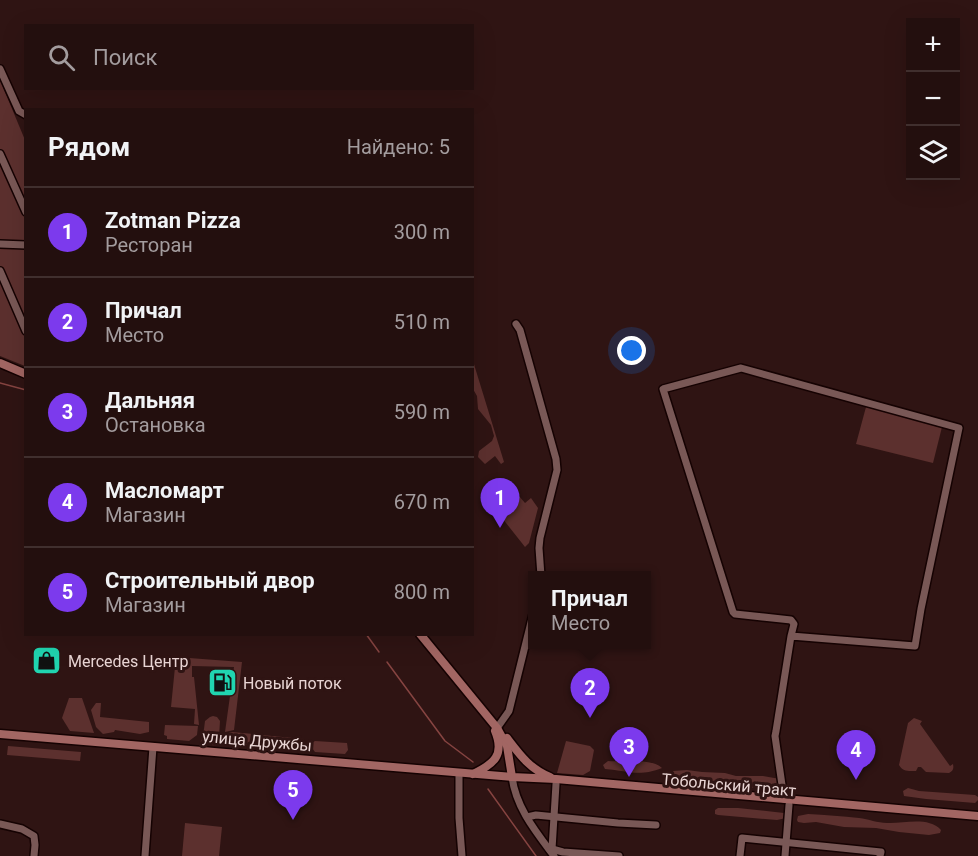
<!DOCTYPE html>
<html lang="ru">
<head>
<meta charset="utf-8">
<style>
	body { margin:0; font-family:Roboto,sans-serif; background:#2f1d1c; color:#f1f3f6 }
	.controls { position:absolute; right:18px; top:18px; display:grid; overflow:hidden; border-radius:0px; box-shadow:0 6px 24px #0002 }
	.controls button { width:54px; height:54px; display:grid; place-items:center; padding:0; border:0; border-bottom:2px solid #402f2e; background:#230f0e; color:#f1f3f6; font:30px sans-serif }
	.you { position:absolute; left:632px; top:351px; width:21px; height:21px; margin:-15px; border:4px solid #fff; border-radius:50%; background:#1a73e8; box-shadow:0 0 0 9px #1a73e833 }
	.badge { display:grid; place-items:center; width:39px; height:39px; border-radius:50%; background:#7c3aed; color:#fff; font-size:20px; font-weight:700 }
	.pin { position:absolute; translate:-50% -50px; filter:drop-shadow(0 2px 3px #0008) }
	.pin::after { content:''; position:absolute; top:32px; width:21px; height:18px; background:inherit; clip-path:polygon(0 0,100% 0,50% 100%) }
	.popup { position:absolute; left:528px; top:571px; width:123px; height:78px; box-sizing:border-box; display:grid; place-content:center; border-radius:0px; background:#230f0e; filter:drop-shadow(0 2px 4px #0005); font-size:20px; white-space:nowrap; color:#a39c9e }
	.popup b { font-size:22px; color:#f1f3f6 }
	.popup::after { content:''; position:absolute; left:50%; top:100%; margin-left:-12px; border:12px solid transparent; border-top-color:#230f0e }
	.list { margin:0; padding:0; list-style:none }
	h2 { display:flex; justify-content:space-between; align-items:center; height:78px; margin:0; padding:0 24px; font-size:26px }
	h2 small { font-size:20px; font-weight:400; color:#a39c9e }
	.list li { display:grid; grid-template-columns:39px 1fr auto; gap:18px; align-items:center; box-sizing:border-box; height:90px; padding:0 24px; border-top:2px solid #402f2e }
	.list b { display:block; font-size:22px; white-space:nowrap }
	.list p { margin:0; font-size:20px; white-space:nowrap; color:#a39c9e }
	.list em { font-size:20px; font-style:normal; color:#a39c9e }
	.icon { flex:none; width:33px; height:33px; fill:none; stroke:currentColor; stroke-width:2; stroke-linecap:round; stroke-linejoin:round }
	.map { position:relative; flex:none; width:978px; height:856px; overflow:hidden }
	.search { position:absolute; background:#230f0e; box-shadow:0 6px 24px #0002; left:24px; top:24px; width:450px; height:66px; display:flex; align-items:center; gap:15px; box-sizing:border-box; padding:0 21px; border-radius:0px; color:#a39c9e; font-size:22px }
	.panel { position:absolute; background:#230f0e; box-shadow:0 6px 24px #0002; left:24px; top:108px; width:450px; height:528px; border-radius:0px }
	.map>svg:first-child { display:block }
	.green { fill:#5c302e }
	.lines { fill:none; stroke-linecap:round; stroke-linejoin:round }
	.stream { stroke:#864441; stroke-width:1.5 }
	.minor-casing { stroke:#150202; stroke-width:10 }
	.major-casing { stroke:#150202; stroke-width:11 }
	.minor { stroke:#795856; stroke-width:7 }
	.major { stroke:#a26663; stroke-width:8 }
	.labels { text-anchor:middle; dominant-baseline:central; stroke-width:6; stroke-linejoin:round; paint-order:stroke }
	.poi-label { font-size:16px; fill:#e9d5d4; stroke:#2f1413; text-anchor:start }
	.street-label { font-size:16px; fill:#e9d5d4; stroke:#2f1413 }
</style>
</head>
<body>
<div class="map">
<svg width="978" height="856" viewBox="0 0 978 856">
	<rect width="100%" height="100%" fill="#2f1413"/>
	<g class="green">
		<path d="M 0,80 L 25,140 L 25,366 L 0,356 Z"/>
		<path d="M 473,361 L 504,462 L 501,464 L 495,456 L 485,464 L 478,457 L 479,451 L 492,441 L 494,436 L 491,425 L 478,409 L 477,396 L 473,389 Z"/>
		<path d="M 866,407 L 942,427 L 933,463 L 856,444 Z"/>
		<path d="M 519,496 L 525,503 L 531,498 L 538,508 L 529,543 L 525,547 L 498,513 Z"/>
		<path d="M 176,657 L 242,662 L 234,730 L 225,732 L 234,667 L 192,666 L 192,677 L 194,677 L 199,725 L 194,724 L 195,709 L 171,707 Z"/>
		<path d="M 69,698 L 82,698 L 94,733 L 70,731 L 62,718 Z"/>
		<path d="M 96,703 L 101,703 L 100,717 L 149,722 L 149,732 L 140,734 L 115,730 L 114,732 L 103,734 L 96,727 L 91,710 Z"/>
		<path d="M 213,716 L 217,717 L 220,721 L 219,737 L 222,746 L 200,744 L 204,729 L 205,721 L 210,717 Z"/>
		<path d="M 914,718 L 922,721 L 920,724 L 950,766 L 953,764 C 954,769 953,771 949,773 L 926,772 L 921,767 L 918,767 L 916,771 C 908,771 903,772 899,765 L 908,723 Z"/>
		<path d="M 165,725 L 198,726 L 197,735 L 189,741 L 167,739 L 167,736 L 164,735 Z"/>
		<path d="M 232,732 L 303,739 L 305,743 L 304,747 L 300,750 L 235,745 C 228,743 226,741 225,734 Z"/>
		<path d="M 315,741 L 347,743 L 348,750 L 345,754 L 315,752 L 312,748 L 312,743 Z"/>
		<path d="M 566,741 L 590,746 L 594,750 L 590,771 L 583,775 L 557,773 Z"/>
		<path d="M 8,746 L 81,752 L 80,761 L 7,755 Z"/>
		<path d="M 608,761 C 622,762 652,758 662,768 C 640,777 628,771 605,769 L 603,765 Z"/>
		<path d="M 687,770 L 702,772 L 725,773 L 736,776 L 763,776 L 780,779 L 779,784 L 752,788 L 730,782 L 687,780 L 674,776 L 673,771 Z"/>
		<path d="M 908,788 L 919,791 L 975,795 L 978,797 L 978,800 L 975,803 L 926,799 L 904,796 L 903,791 Z"/>
		<path d="M 718,808 L 738,808 L 784,813 L 786,815 L 786,818 L 777,820 L 718,815 L 715,814 L 715,810 Z"/>
		<path d="M 808,814 C 825,815 843,816 859,818 C 869,819 877,823 887,823 C 903,824 928,816 941,830 L 940,833 L 929,835 L 899,832 L 876,828 L 844,827 L 816,822 L 804,823 L 798,822 L 797,820 L 798,816 Z"/>
		<path d="M 185,823 L 222,827 L 219,856 L 182,856 Z"/>
	</g>
	<g class="lines">
		<g class="stream">
			<path d="M 0,383 L 26,390"/>
			<path d="M 366,634 L 379,652"/>
			<path d="M 387,662 L 445,741 L 473,762"/>
			<path d="M 488,789 L 536,856"/>
		</g>
		<defs>
			<g id="minor">
				<path d="M 0,69 L 19,111 L 26,115"/>
				<path d="M 0,154 L 26,212"/>
				<path d="M 0,244 L 26,245"/>
				<path d="M 0,271 L 26,331"/>
				<path d="M 516,324 L 520,330 L 556,459 L 557,470 L 540,538 L 539,548 L 541,576"/>
				<path d="M 497,728 L 509,711 L 533,614"/>
				<path d="M 459,773 L 459,818 L 462,856"/>
				<path d="M 512,777 C 516,808 536,832 554,856"/>
				<path d="M 784,799 L 775,736 L 776,731 L 791,636 L 794,624 L 791,620 L 735,614 L 733,612 L 663,389 L 741,368 L 959,428 L 921,609 L 915,646 L 791,636"/>
				<path d="M 527,817 L 536,815 L 618,823 L 656,825"/>
				<path d="M 0,824 L 22,829 L 34,836 L 35,845 L 34,856"/>
				<path d="M 552,849 L 556,784"/>
				<path d="M 550,850 L 552,849 L 563,852 L 619,856"/>
				<path d="M 145,856 L 153,747"/>
				<path d="M 740,856 L 742,838 L 881,852 L 880,856"/>
				<path d="M 785,856 L 789,805"/>
			</g>
			<g id="major">
				<path d="M 0,363 L 26,374"/>
				<path d="M 420,634 L 497,728 L 507,746 L 512,777"/>
				<path d="M 0,734 L 512,777 L 556,779 L 978,816"/>
				<path d="M 507,738 C 520,755 530,769 550,777"/>
				<path d="M 473,774 C 494,764 505,755 495,731"/>
			</g>
		</defs>
		<use href="#minor" class="minor-casing"/>
		<use href="#major" class="major-casing"/>
		<use href="#minor" class="minor"/>
		<use href="#major" class="major"/>
	</g>
	<defs>
		<symbol id="shop-square" viewBox="-11 -11 22 22"><rect x="-9" y="-9" width="18" height="18" rx="4" fill="#20d5b0" stroke="#2f1413"/><path d="M-5-2.5h2.3a2.7 3.5 0 0 1 5.4 0H5L5.5 6h-11ZM-1.5-2.5h3a1.5 2.3 0 0 0-3 0Z" fill="#111"/></symbol>
		<symbol id="fuel-square" viewBox="-11 -11 22 22"><rect x="-9" y="-9" width="18" height="18" rx="4" fill="#20d5b0" stroke="#2f1413"/><path d="M-5.5-6h7V0h2V4h1.3V-2.5L3-4.5l.8-.8L6-3V5H2.5V1h-1V6h-7ZM-4.2-4.7v3.2H.2V-4.7Z" fill="#111"/></symbol>
	</defs>
	<g fill-rule="evenodd">
		<use href="#shop-square" x="30" y="644" width="33" height="33"/>
		<use href="#fuel-square" x="206" y="666" width="33" height="33"/>
	</g>
	<g class="labels">
		<g class="poi-label">
			<text x="68" y="661">Mercedes Центр</text>
			<text x="243" y="683">Новый поток</text>
		</g>
		<g class="street-label">
			<text transform="translate(257 741) rotate(5)">улица Дружбы</text>
			<text transform="translate(729 785) rotate(5)">Тобольский тракт</text>
		</g>
	</g>
</svg>
<div class="controls">
<button>+</button>
<button>−</button>
<button><svg class="icon" aria-label="layers" viewBox="0 0 24 24"><path d="M12 4l9 5-9 5-9-5zM3 14l9 5 9-5"/></svg></button>
</div>
<div class="you"></div>
<div class="pin badge" style="left:500px;top:528px">1</div>
<div class="pin badge" style="left:590px;top:718px">2</div>
<div class="popup"><b>Причал</b>Место</div>
<div class="pin badge" style="left:629px;top:777px">3</div>
<div class="pin badge" style="left:856px;top:780px">4</div>
<div class="pin badge" style="left:293px;top:820px">5</div>
<div class="search"><svg class="icon" aria-label="search" viewBox="0 0 24 24"><circle cx="10" cy="10" r="6"/><path d="M15 15l6 6"/></svg>Поиск</div>
<section class="panel">
<h2>Рядом<small>Найдено: 5</small></h2>
<ul class="list">
<li><span class="badge">1</span><div><b>Zotman Pizza</b><p>Ресторан</p></div><em>300 m</em></li>
<li><span class="badge">2</span><div><b>Причал</b><p>Место</p></div><em>510 m</em></li>
<li><span class="badge">3</span><div><b>Дальняя</b><p>Остановка</p></div><em>590 m</em></li>
<li><span class="badge">4</span><div><b>Масломарт</b><p>Магазин</p></div><em>670 m</em></li>
<li><span class="badge">5</span><div><b>Строительный двор</b><p>Магазин</p></div><em>800 m</em></li>
</ul>
</section>
</div>
</body>
</html>
